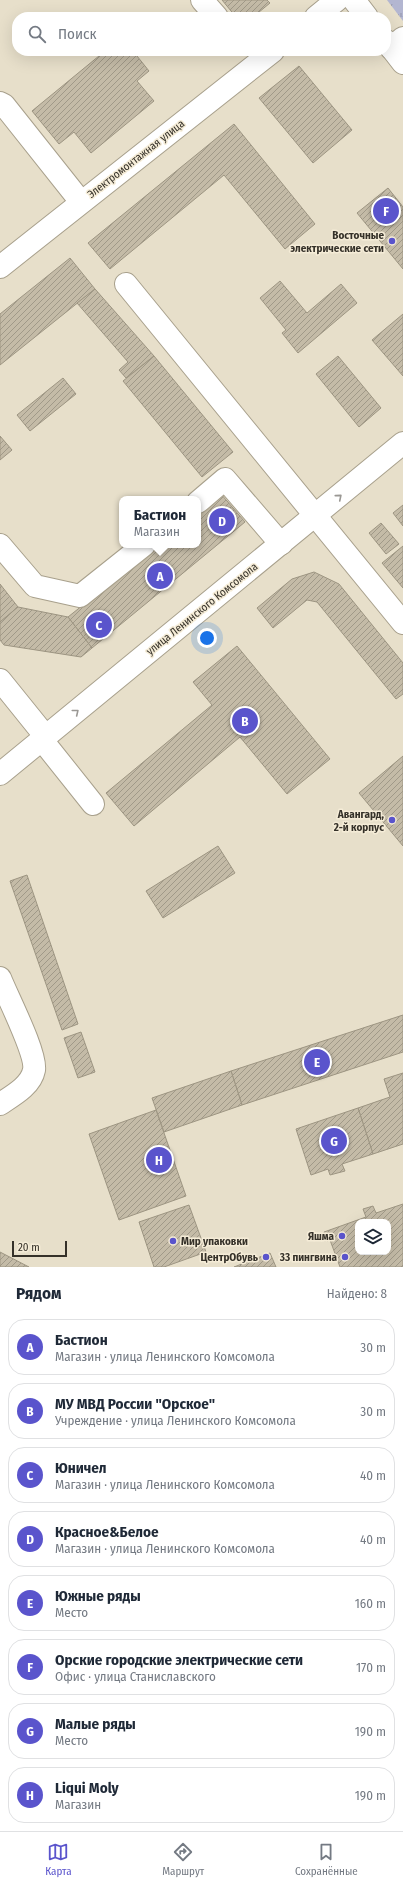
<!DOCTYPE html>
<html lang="ru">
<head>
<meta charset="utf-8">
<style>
	body { margin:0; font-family:"Fira Sans Condensed",sans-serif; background:#f6f6f7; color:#1f2937 }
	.controls { position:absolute; right:12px; bottom:12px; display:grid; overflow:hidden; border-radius:8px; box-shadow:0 4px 16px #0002 }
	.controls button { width:36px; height:36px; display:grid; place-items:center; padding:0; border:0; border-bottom:1px solid #e0e1e3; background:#fff; color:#1f2937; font:20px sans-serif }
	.scale { position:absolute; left:12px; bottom:10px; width:55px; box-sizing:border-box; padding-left:4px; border:2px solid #353129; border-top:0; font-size:11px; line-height:14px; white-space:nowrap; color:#353129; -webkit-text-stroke:3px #f5ecd7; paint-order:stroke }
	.you { position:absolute; left:207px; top:638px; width:14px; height:14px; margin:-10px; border:3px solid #fff; border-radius:50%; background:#1a73e8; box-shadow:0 0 0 6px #1a73e833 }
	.badge { display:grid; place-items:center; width:26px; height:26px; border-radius:50%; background:#5a54cc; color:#fff; font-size:13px; font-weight:700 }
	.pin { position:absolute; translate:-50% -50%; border:2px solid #fff; box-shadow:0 1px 4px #0006 }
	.popup { position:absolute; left:119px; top:496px; width:82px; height:52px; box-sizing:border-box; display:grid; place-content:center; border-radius:8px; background:#fff; filter:drop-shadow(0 1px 3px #0005); font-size:13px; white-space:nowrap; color:#747a83 }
	.popup b { font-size:15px; color:#1f2937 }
	.popup::after { content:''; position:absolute; left:50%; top:100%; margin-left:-8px; border:8px solid transparent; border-top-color:#fff }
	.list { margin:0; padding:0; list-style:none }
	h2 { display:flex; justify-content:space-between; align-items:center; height:52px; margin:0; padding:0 16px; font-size:17px }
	h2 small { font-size:13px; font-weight:400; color:#747a83 }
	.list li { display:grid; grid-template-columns:26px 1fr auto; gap:12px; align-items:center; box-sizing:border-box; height:56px; margin:0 8px 8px; padding:0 8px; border:1px solid #e0e1e3; border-radius:16px }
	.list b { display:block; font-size:15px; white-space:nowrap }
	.list p { margin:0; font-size:13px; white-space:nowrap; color:#747a83 }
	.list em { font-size:13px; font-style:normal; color:#747a83 }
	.icon { flex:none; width:22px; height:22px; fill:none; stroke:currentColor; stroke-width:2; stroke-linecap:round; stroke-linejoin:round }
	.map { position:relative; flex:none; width:403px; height:1267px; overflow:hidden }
	.search { position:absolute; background:#fff; box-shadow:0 4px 16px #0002; left:12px; right:12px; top:12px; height:44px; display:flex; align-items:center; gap:10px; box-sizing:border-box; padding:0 14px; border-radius:16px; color:#747a83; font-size:15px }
	.sheet { height:564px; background:#fff }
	nav { display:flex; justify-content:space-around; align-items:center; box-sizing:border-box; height:56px; border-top:1px solid #e0e1e3; background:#fff; font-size:11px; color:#747a83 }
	nav a { display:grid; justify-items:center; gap:2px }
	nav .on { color:#5a54cc }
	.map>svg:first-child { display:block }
	.park { fill:url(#park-tufts) }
	.building { fill:url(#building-hatch); stroke:#9d9582; fill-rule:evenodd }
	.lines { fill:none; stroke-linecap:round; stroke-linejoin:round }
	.minor-casing { stroke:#a8a08c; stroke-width:24 }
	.major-casing { stroke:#a8a08c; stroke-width:24 }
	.minor { stroke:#fff; stroke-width:22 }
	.major { stroke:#fff; stroke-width:22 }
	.oneway { stroke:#9a9894 }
	.poi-dot { fill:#5a54cc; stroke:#f5ecd7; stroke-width:1.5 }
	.labels { text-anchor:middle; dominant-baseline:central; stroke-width:3; stroke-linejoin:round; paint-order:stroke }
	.street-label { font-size:11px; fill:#353129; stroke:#f5ecd7 }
	.poi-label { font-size:11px; font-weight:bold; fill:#353129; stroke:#f5ecd7; text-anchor:end }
</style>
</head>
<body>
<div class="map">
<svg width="403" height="1267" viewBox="0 0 403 1267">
	<defs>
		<pattern id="park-tufts" width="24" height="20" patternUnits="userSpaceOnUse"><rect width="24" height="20" fill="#b3b6d1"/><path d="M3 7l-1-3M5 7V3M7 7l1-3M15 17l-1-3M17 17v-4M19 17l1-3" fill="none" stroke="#9295aa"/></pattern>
		<pattern id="building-hatch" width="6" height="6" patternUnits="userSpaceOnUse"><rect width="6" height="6" fill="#c4bba7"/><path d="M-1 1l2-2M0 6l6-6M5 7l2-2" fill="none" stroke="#a09988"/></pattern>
	</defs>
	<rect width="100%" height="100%" fill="#e7dfca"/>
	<path class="park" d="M 387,0 L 403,0 L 403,21 Z"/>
	<g class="building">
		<path d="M 222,0 L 267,0 L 270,3 L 253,17 L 236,17 Z"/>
		<path d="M 105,51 L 133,51 L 149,71 L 137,81 L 154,101 L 91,153 L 74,132 L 59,144 L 32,111 Z"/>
		<path d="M 299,66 L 352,130 L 313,163 L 259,98 Z"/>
		<path d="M 234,124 L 315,224 L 285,249 L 224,175 L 110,269 L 88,243 Z"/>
		<path d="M 388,188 L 403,207 L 403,269 L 357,213 Z"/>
		<path d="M 70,258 L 95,289 L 0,365 L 0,314 Z"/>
		<path d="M 280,281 L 307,313 L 341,284 L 357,303 L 298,353 L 282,333 L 286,330 L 260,298 Z"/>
		<path d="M 95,289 L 154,356 L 126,378 L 119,370 L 128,362 L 77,303 Z"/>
		<path d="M 403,314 L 403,376 L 372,340 Z"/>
		<path d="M 154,356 L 233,452 L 202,477 L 123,381 Z"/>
		<path d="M 338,356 L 381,408 L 359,427 L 316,374 Z"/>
		<path d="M 63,378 L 76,394 L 30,431 L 17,415 Z"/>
		<path d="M 0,436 L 12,450 L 0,460 Z"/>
		<path d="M 221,494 L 245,522 L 92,648 L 68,617 L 158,545 L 198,545 L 198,513 Z"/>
		<path d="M 403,505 L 403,526 L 393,513 Z"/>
		<path d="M 381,523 L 399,544 L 386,554 L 369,533 Z"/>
		<path d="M 403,546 L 403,588 L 382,563 Z"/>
		<path d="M 314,572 L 339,584 L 403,663 L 403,694 L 396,699 L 317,602 L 307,600 L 273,628 L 257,608 L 292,579 Z"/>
		<path d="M 0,584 L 18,607 L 0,622 Z"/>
		<path d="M 18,607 L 68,617 L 92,648 L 81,657 L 4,645 L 0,640 L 0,622 Z"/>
		<path d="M 237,646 L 330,759 L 287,794 L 240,737 L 134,826 L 106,793 L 212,705 L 193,682 Z"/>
		<path d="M 403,756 L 403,846 L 359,793 Z"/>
		<path d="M 218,846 L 235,873 L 163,918 L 146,891 Z"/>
		<path d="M 27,875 L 78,1024 L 62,1030 L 10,881 Z"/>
		<path d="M 403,1015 L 403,1052 L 242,1105 L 231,1071 Z"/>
		<path d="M 81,1032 L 95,1072 L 78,1078 L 64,1038 Z"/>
		<path d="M 231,1071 L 242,1105 L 164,1132 L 152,1098 Z"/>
		<path d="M 403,1073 L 403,1144 L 373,1154 L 358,1108 L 390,1097 L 384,1079 Z"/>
		<path d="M 358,1108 L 373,1154 L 342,1164 L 345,1171 L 330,1175 L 328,1169 L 311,1175 L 296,1129 Z"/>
		<path d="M 156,1110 L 186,1196 L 119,1220 L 89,1134 Z"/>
		<path d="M 403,1204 L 403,1267 L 340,1267 L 330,1240 L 327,1241 L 324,1232 L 366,1217 L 363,1209 L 373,1206 L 376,1213 ZM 358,1222 L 388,1222 L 388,1252 L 358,1252 Z"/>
		<path d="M 189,1205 L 206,1252 L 164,1267 L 154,1267 L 139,1222 Z"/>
		<path d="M 0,1252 L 29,1267 L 0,1267 Z"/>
		<path d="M 270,1253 L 276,1267 L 234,1267 Z"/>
	</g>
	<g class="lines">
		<defs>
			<g id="minor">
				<path d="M 202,0 L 217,17"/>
				<path d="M 316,17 L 337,0"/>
				<path d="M 391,48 L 403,38"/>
				<path d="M 0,103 L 4,105 L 81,202"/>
				<path d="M 0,267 L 273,51"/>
				<path d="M 126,284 L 403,623"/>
				<path d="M 198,502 L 225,479 L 281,544"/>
				<path d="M 0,545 L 35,586 L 80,596 L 144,545"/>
				<path d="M 0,680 L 46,737"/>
				<path d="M 42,740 L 93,804"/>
				<path d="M 0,774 L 403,443"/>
				<path d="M 0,978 C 7,996 37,1054 34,1070 C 31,1086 12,1096 0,1104"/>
			</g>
			<g id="major">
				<path d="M 354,0 L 367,17"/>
				<path d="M 386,41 L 403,63"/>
			</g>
		</defs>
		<use href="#minor" class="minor-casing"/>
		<use href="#major" class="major-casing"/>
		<use href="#minor" class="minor"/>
		<use href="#major" class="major"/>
	</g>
	<defs><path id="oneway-chevron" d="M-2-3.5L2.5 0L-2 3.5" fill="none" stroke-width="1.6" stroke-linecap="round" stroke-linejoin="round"/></defs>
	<g class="oneway">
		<use href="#oneway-chevron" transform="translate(339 497) rotate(-40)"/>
		<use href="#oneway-chevron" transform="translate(76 712) rotate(-39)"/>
	</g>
	<g class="poi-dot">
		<circle cx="392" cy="241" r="4"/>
		<circle cx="392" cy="820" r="4"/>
		<circle cx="342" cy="1236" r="4"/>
		<circle cx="173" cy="1241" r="4"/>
		<circle cx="266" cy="1257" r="4"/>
		<circle cx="345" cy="1257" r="4"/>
	</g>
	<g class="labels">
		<g class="street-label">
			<text transform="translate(136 159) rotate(-38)">Электромонтажная улица</text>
			<text transform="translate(202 609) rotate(-39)">улица Ленинского Комсомола</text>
		</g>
		<g class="poi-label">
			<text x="384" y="235">Восточные<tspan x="384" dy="13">электрические сети</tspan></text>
			<text x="384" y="814">Авангард,<tspan x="384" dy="13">2-й корпус</tspan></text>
			<text x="334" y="1236">Яшма</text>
			<text x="181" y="1241" text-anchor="start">Мир упаковки</text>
			<text x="258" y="1257">ЦентрОбувь</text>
			<text x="337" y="1257">33 пингвина</text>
		</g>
	</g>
</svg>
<div class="controls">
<button><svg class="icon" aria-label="layers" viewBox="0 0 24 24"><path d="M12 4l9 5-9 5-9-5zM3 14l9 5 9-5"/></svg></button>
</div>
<div class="scale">20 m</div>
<div class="you"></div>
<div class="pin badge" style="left:160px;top:576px">A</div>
<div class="popup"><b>Бастион</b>Магазин</div>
<div class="pin badge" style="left:245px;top:721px">B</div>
<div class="pin badge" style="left:99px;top:625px">C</div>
<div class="pin badge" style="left:222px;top:521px">D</div>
<div class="pin badge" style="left:317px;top:1062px">E</div>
<div class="pin badge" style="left:386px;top:211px">F</div>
<div class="pin badge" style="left:334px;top:1141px">G</div>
<div class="pin badge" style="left:159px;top:1160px">H</div>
<div class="search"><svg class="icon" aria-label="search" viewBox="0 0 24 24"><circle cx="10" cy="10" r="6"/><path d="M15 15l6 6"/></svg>Поиск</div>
</div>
<section class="sheet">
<h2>Рядом<small>Найдено: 8</small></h2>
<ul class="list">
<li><span class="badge">A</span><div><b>Бастион</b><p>Магазин · улица Ленинского Комсомола</p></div><em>30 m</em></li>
<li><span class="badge">B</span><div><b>МУ МВД России &quot;Орское&quot;</b><p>Учреждение · улица Ленинского Комсомола</p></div><em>30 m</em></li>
<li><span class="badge">C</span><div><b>Юничел</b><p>Магазин · улица Ленинского Комсомола</p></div><em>40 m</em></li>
<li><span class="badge">D</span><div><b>Красное&amp;Белое</b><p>Магазин · улица Ленинского Комсомола</p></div><em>40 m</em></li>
<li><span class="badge">E</span><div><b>Южные ряды</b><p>Место</p></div><em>160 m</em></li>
<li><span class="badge">F</span><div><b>Орские городские электрические сети</b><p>Офис · улица Станиславского</p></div><em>170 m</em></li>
<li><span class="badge">G</span><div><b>Малые ряды</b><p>Место</p></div><em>190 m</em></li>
<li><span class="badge">H</span><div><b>Liqui Moly</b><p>Магазин</p></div><em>190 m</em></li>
</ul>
</section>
<nav>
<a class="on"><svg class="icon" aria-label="map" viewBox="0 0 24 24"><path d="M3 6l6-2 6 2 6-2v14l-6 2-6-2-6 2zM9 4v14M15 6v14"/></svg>Карта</a>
<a><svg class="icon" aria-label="directions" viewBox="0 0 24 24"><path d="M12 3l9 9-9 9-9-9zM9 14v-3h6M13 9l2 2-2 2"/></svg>Маршрут</a>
<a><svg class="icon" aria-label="saved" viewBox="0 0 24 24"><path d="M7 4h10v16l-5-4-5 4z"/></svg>Сохранённые</a>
</nav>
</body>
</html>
